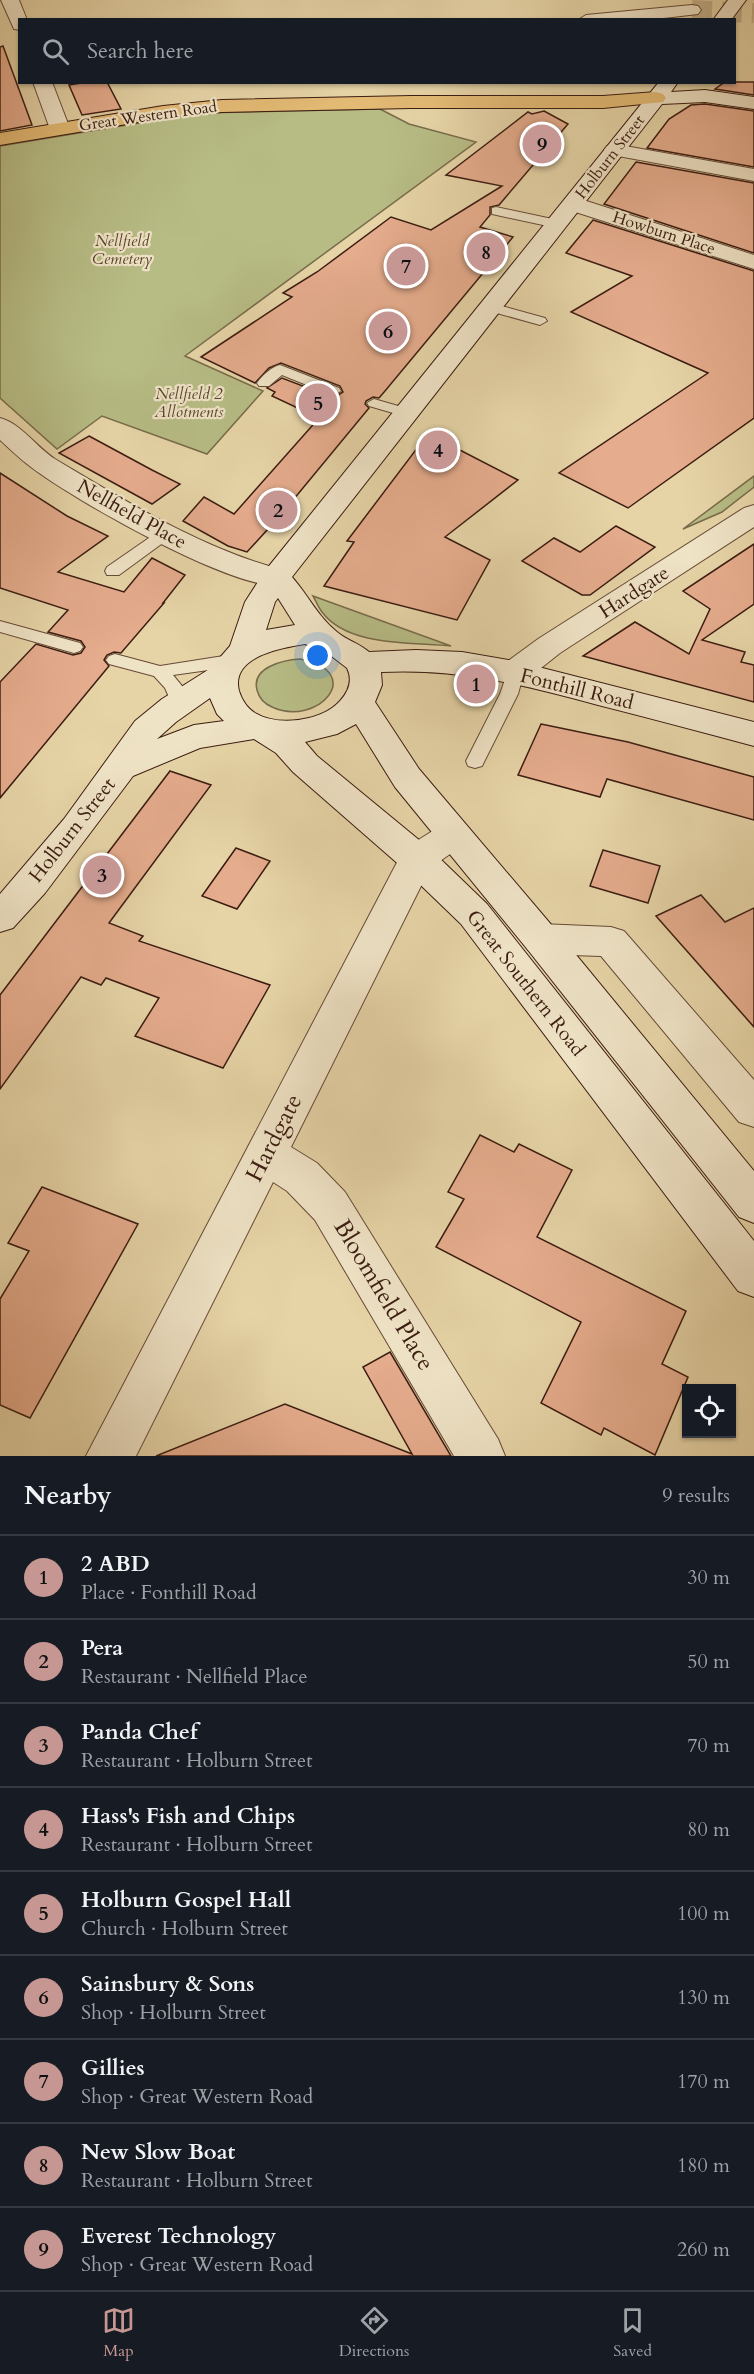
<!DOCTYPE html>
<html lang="en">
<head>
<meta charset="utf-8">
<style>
	body { margin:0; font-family:Cardo,serif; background:#20242c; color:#f1f3f6 }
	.controls { position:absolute; right:18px; bottom:18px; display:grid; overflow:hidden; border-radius:0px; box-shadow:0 2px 4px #0004 }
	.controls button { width:54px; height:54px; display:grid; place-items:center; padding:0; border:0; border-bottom:2px solid #363941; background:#171b24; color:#f1f3f6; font:30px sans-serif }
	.you { position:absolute; left:318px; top:656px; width:21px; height:21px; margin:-15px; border:4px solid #fff; border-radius:50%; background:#1a73e8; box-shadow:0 0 0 9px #1a73e833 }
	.badge { display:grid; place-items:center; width:39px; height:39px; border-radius:50%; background:#c59692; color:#111; font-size:20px; font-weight:700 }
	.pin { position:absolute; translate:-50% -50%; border:3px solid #fff; box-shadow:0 2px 6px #0006 }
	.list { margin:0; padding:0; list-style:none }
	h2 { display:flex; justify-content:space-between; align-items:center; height:78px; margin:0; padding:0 24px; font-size:26px }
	h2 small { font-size:20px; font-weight:400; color:#9ea1a6 }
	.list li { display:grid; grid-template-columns:39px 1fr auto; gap:18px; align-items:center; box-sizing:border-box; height:84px; padding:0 24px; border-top:2px solid #363941 }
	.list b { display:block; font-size:22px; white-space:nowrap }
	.list p { margin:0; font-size:20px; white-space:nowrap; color:#9ea1a6 }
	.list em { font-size:20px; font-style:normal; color:#9ea1a6 }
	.icon { flex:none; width:33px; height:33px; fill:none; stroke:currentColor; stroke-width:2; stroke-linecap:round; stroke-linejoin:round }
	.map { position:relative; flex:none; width:754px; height:1456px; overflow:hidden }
	.search { position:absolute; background:#171b24; box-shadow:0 2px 4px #0004; left:18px; right:18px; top:18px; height:66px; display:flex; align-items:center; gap:15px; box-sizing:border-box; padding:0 21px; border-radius:0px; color:#9ea1a6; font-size:22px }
	.sheet { height:834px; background:#171b24 }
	nav { display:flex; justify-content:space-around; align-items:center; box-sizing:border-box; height:84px; border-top:2px solid #363941; background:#171b24; font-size:16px; color:#9ea1a6 }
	nav a { display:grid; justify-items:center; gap:3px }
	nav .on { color:#c59692 }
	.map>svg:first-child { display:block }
	.green { fill:#b7bc85; stroke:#796c4b; stroke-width:1.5 }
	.building { fill:#e5ac8d; stroke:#3b1c11; stroke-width:1.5 }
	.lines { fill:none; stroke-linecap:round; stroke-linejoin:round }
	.street-tunnel { stroke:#c4af89; stroke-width:20; stroke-dasharray:20 10; stroke-linecap:butt }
	.lane-casing { stroke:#664a36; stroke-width:2 }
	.street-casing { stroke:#664a36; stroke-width:2 }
	.secondary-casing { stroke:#3b1c11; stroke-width:2 }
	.primary-casing { stroke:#3b1c11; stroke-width:2 }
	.lane { fill:#efe3c6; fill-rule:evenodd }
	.street { fill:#efe3c6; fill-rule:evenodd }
	.secondary { fill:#efe3c6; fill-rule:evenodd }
	.primary { fill:#e3ba74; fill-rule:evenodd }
	.labels { text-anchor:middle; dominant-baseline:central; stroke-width:4.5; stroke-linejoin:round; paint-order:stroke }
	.far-street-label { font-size:16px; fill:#3b1c11; stroke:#efe3c6 }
	.far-park-label { font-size:16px; font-style:italic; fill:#5a442e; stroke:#efe3c6 }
	.street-label { font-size:20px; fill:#3b1c11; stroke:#efe3c6 }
	.near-street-label { font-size:24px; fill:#3b1c11; stroke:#efe3c6 }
</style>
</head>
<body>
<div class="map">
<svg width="754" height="1456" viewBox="0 0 754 1456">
	<rect width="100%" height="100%" fill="#e6d4a7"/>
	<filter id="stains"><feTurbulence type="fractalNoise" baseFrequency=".00333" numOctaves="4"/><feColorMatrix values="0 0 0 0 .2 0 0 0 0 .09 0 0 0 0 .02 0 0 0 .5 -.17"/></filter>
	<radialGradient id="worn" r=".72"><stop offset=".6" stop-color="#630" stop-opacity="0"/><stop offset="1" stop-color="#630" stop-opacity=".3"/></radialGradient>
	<g class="green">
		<path d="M 380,109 L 409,124 L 476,142 L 185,356 L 263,391 L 207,454 L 102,416 L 57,449 L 0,398 L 0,146 L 199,113 Z"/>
		<path d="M 754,476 L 754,487 L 722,512 L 683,529 Z"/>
		<path d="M 313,596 L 451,646 C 412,642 348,647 322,612 C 318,607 316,601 313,596 Z"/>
		<path d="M 300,659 C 368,672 317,728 272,707 C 265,704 259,698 257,690 C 251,667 284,660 300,659 Z"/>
	</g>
	<g class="building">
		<path d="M 3,46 L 32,125 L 0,131 L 0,47 Z"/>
		<path d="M 87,82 L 107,82 L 121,109 L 82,115 L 69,85 Z"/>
		<path d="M 725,82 L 754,82 L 754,95 L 715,89 Z"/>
		<path d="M 705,104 L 754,111 L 754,167 L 647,148 L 669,119 L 691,105 Z"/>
		<path d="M 544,111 L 568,124 L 499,205 L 490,207 L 490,215 L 480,227 L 513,237 L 385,391 L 379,398 L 373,397 L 366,401 L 365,404 L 369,408 L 279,517 L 247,552 L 228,546 L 183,521 L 204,497 L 234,514 L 319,418 L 272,396 L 275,392 L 267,388 L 282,378 L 329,396 L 335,397 L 343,392 L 340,386 L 281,363 L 269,368 L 255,383 L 201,357 L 292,297 L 283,293 L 317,272 L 391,217 L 431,230 L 502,186 L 446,175 L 528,112 L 532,114 Z"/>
		<path d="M 636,162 L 754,183 L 754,253 L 604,204 Z"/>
		<path d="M 593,220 L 754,271 L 754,418 L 628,508 L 559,473 L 708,373 L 571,312 L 632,276 L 566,253 Z"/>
		<path d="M 89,436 L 152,470 L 180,484 L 152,504 L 59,453 Z"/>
		<path d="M 424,439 L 454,447 L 518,480 L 445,537 L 490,560 L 457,620 L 324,586 L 354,542 L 347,541 Z"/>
		<path d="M 0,473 L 67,516 L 108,536 L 58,572 L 124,592 L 152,558 L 185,575 L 163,603 L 164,603 L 121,653 L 114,652 L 107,655 L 104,660 L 109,666 L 0,798 L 0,682 L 36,644 L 73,655 L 81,653 L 85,647 L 81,641 L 48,632 L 68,610 L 0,588 Z"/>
		<path d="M 616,526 L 655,547 L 590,595 L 582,595 L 522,561 L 554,538 L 580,552 Z"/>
		<path d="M 754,544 L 754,604 L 702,640 L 745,652 L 741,662 L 754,665 L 754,702 L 583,656 L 635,622 L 689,654 L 710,609 L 683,591 Z"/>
		<path d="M 541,724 L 628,742 L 754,777 L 754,820 L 607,779 L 600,797 L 518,775 Z"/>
		<path d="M 170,771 L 211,785 L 109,923 L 143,936 L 139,941 L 270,985 L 223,1068 L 135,1036 L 159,998 L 106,978 L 101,985 L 81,977 L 0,1089 L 0,995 Z"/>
		<path d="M 236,848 L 270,861 L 237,909 L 202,896 Z"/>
		<path d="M 603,850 L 660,866 L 648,903 L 590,886 Z"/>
		<path d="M 701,895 L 725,922 L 754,908 L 754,1027 L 656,916 Z"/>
		<path d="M 480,1135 L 514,1152 L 519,1144 L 572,1170 L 537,1237 L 686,1311 L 662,1364 L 688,1377 L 655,1455 L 604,1428 L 601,1435 L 541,1403 L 581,1322 L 436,1247 L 464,1199 L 448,1192 Z"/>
		<path d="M 42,1187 L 138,1224 L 30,1418 L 0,1405 L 0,1299 L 29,1251 L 8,1243 Z"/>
		<path d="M 390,1352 L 451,1456 L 156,1456 L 285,1404 L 412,1454 L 363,1367 Z"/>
	</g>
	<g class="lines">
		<path class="street-tunnel" d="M 692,10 L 754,13"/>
		<defs>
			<g id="lane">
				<path d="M 496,207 L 557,220 L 563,224 L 557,228 L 492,214 L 492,208 Z"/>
				<path d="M 491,303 L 545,318 L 547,321 L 540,325 L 486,310 L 484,307 Z"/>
				<path d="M 280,365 L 339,388 L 341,391 L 334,395 L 329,394 L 282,375 L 269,386 L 259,386 L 257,383 C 262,376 271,367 280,365 Z"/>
				<path d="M 374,399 L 412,410 L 414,413 L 407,417 L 369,406 L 367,403 Z"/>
				<path d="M 165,529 L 173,534 L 171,537 L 119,575 L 107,575 L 105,571 L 107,567 L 159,531 Z"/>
				<path d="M 0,621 L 80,643 L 83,647 L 80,651 L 74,653 L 0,632 Z"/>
				<path d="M 115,654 L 160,666 L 230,655 L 236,657 L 239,661 L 236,665 L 230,667 L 173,675 L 182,686 L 188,702 L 185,706 L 173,706 L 165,688 L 154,676 L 109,664 L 106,660 L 109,656 Z"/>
				<path d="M 515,666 L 521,668 L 524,672 L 518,694 L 482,766 L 475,768 L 468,766 L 466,761 L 500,694 L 509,668 Z"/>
			</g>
			<g id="street">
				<path d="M 1,0 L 19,0 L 27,20 L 20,20 L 20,30 L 14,29 Z"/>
				<path d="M 692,5 L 698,6 L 701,10 L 698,14 L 647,20 L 578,20 L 586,15 Z"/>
				<path d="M 33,82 L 52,82 L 70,129 L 67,133 L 53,133 L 50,129 Z"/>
				<path d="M 614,144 L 754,169 L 754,181 L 607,154 L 604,150 L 607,146 Z"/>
				<path d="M 574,197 L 754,255 L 754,269 L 566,209 L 563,204 L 566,199 Z"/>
				<path d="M 0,418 C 22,424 36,447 55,459 C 129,503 203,550 287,571 L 291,578 L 287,585 C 241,596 71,498 31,467 C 20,459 10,449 0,440 Z"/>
				<path d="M 754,505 L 754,527 L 560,653 L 526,680 L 515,683 L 504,680 L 499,672 L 504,664 L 538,639 L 744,508 Z"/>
				<path d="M 454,821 L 466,825 L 472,834 L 466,843 L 430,868 L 291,1147 L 317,1163 L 345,1192 L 498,1439 L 505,1456 L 454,1456 L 315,1220 L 287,1191 L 273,1182 L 136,1456 L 86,1456 L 404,849 L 442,825 Z"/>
				<path d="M 541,924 L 611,927 L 624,931 L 754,1080 L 754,1127 L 739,1122 L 601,956 L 541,954 L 528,950 L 522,939 L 528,928 Z"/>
			</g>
			<g id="secondary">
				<path d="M 728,0 L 746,0 L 731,20 L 713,20 Z"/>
				<path d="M 659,82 L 678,82 L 671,92 L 705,90 L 754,97 L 754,109 L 705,102 L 662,104 L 292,577 C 308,595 318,617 337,632 C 346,640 359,643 369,652 L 416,650 L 462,652 L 515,661 L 754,722 L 754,746 C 702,732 650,718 598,705 C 524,685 459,668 381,672 L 382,685 L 375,702 L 419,769 L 554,928 L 754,1171 L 754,1223 L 739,1217 L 528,950 L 395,787 L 356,724 L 337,734 L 305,742 L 317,756 L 430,849 L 487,904 L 754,1241 L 754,1297 L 738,1291 L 461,924 L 404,869 L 293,772 L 276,753 L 254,739 L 200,748 L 133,776 L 45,893 L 13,928 L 0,932 L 0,894 L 64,819 L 135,721 L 162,699 L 211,668 L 230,646 L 245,602 L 265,571 ZM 278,598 L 295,625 L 266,630 L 275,602 ZM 305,644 L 326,652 L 347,668 C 353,680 349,691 340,701 C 322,721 279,727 255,713 C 247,708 242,700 239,691 C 230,656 282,648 305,644 ZM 210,698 L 217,714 L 224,721 L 194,725 L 157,739 L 176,722 Z"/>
			</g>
			<path id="primary" d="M 656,92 L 663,94 L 666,98 L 663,102 L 603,108 L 411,108 L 222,112 L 163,118 L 0,145 L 0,133 L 163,106 L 222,100 L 411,96 L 603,96 Z"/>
		</defs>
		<use href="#lane" class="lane-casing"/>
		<use href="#street" class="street-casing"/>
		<use href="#secondary" class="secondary-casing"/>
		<use href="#primary" class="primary-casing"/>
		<use href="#lane" class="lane"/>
		<use href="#street" class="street"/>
		<use href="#secondary" class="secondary"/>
		<use href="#primary" class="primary"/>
	</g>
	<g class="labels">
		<g class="far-street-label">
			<text transform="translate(148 116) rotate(-8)">Great Western Road</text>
			<text transform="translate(610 157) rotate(-52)">Holburn Street</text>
			<text transform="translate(664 233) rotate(18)">Howburn Place</text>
		</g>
		<g class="far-park-label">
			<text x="122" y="241">Nellfield<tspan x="122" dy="18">Cemetery</tspan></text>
			<text x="189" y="394">Nellfield 2<tspan x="189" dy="18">Allotments</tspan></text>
		</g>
		<g class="street-label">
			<text transform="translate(132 514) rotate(29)">Nellfield Place</text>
			<text transform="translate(634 592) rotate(-33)">Hardgate</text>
			<text transform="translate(577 689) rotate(14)">Fonthill Road</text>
			<text transform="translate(72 830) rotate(-52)">Holburn Street</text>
			<text transform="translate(526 983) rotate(52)">Great Southern Road</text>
		</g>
		<g class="near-street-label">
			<text transform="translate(274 1138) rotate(-63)">Hardgate</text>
			<text transform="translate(384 1295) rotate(59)">Bloomfield Place</text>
		</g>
	</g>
	<rect width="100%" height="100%" filter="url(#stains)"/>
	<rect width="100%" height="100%" fill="url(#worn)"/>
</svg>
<div class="controls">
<button><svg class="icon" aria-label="locate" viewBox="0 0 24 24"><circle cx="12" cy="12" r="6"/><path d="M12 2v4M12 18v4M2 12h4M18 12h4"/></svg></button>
</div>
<div class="you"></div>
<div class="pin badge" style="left:476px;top:684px">1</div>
<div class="pin badge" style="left:278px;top:510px">2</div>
<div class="pin badge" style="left:102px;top:875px">3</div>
<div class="pin badge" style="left:438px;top:450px">4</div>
<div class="pin badge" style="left:318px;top:403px">5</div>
<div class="pin badge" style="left:388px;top:331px">6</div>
<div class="pin badge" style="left:406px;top:266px">7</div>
<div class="pin badge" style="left:486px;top:252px">8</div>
<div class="pin badge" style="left:542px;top:144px">9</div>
<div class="search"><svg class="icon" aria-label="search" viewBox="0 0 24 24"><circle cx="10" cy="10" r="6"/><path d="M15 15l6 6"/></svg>Search here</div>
</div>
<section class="sheet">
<h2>Nearby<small>9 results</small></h2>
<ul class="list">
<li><span class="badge">1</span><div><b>2 ABD</b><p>Place · Fonthill Road</p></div><em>30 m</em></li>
<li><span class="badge">2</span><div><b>Pera</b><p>Restaurant · Nellfield Place</p></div><em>50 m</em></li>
<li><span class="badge">3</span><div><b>Panda Chef</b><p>Restaurant · Holburn Street</p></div><em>70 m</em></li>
<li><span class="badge">4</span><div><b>Hass's Fish and Chips</b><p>Restaurant · Holburn Street</p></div><em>80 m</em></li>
<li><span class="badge">5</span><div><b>Holburn Gospel Hall</b><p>Church · Holburn Street</p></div><em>100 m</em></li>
<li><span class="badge">6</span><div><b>Sainsbury &amp; Sons</b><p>Shop · Holburn Street</p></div><em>130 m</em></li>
<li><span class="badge">7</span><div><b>Gillies</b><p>Shop · Great Western Road</p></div><em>170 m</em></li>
<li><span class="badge">8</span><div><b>New Slow Boat</b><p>Restaurant · Holburn Street</p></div><em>180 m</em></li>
<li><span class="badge">9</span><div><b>Everest Technology</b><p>Shop · Great Western Road</p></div><em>260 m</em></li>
</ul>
</section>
<nav>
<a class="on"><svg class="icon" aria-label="map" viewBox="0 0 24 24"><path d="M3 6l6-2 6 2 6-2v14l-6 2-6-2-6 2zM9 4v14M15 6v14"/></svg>Map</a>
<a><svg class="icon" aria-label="directions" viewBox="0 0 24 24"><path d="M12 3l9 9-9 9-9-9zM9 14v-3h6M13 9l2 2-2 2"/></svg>Directions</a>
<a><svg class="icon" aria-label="saved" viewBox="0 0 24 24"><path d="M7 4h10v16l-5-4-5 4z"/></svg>Saved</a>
</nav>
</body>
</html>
